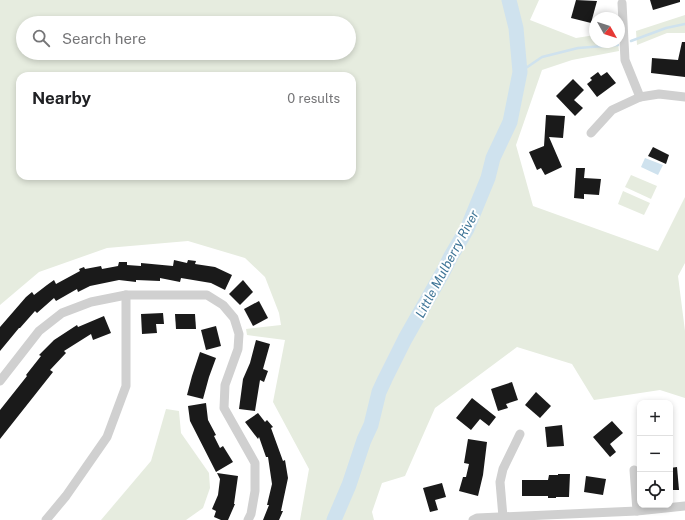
<!DOCTYPE html>
<html lang="en">
<head>
<meta charset="utf-8">
<style>
	body { margin:0; font-family:"Public Sans",sans-serif; background:#f6f6f6; color:#202124 }
	.controls { position:absolute; right:12px; bottom:12px; display:grid; overflow:hidden; border-radius:8px; box-shadow:0 2px 6px #0003 }
	.controls button { width:36px; height:36px; display:grid; place-items:center; padding:0; border:0; border-bottom:1px solid #e0e0e0; background:#fff; color:#202124; font:20px sans-serif }
	.compass { position:absolute; left:589px; top:12px; width:36px; height:36px; border-radius:50%; background:#fff; box-shadow:0 2px 6px #0003; rotate:129deg }
	.list { margin:0; padding:0; list-style:none }
	h2 { display:flex; justify-content:space-between; align-items:center; height:52px; margin:0; padding:0 16px; font-size:17px }
	h2 small { font-size:13px; font-weight:400; color:#757577 }
	.icon { flex:none; width:22px; height:22px; fill:none; stroke:currentColor; stroke-width:2; stroke-linecap:round; stroke-linejoin:round }
	.map { position:relative; flex:none; width:685px; height:520px; overflow:hidden }
	.search { position:absolute; background:#fff; box-shadow:0 2px 6px #0003; left:16px; top:16px; width:340px; height:44px; display:flex; align-items:center; gap:10px; box-sizing:border-box; padding:0 14px; border-radius:22px; color:#757577; font-size:15px }
	.panel { position:absolute; background:#fff; box-shadow:0 2px 6px #0003; left:16px; top:72px; width:340px; height:108px; border-radius:12px }
	.map>svg:first-child { display:block }
	.green { fill:#e6ecdf; fill-rule:evenodd }
	.water { fill:#cfe2ee }
	.lines { fill:none; stroke-linecap:round; stroke-linejoin:round }
	.stream { stroke:#cfe2ee; stroke-width:2.5 }
	.river { stroke:#cfe2ee; stroke-width:15 }
	.building { fill:#1a1a1a }
	.street { stroke:#d0d0d0; stroke-width:9 }
	.labels { text-anchor:middle; dominant-baseline:central; stroke-width:4; stroke-linejoin:round; paint-order:stroke }
	.water-label { font-size:13px; font-style:italic; fill:#3f7597; stroke:#fff }
</style>
</head>
<body>
<div class="map">
<svg width="685" height="520" viewBox="0 0 685 520">
	<rect width="100%" height="100%" fill="#fff"/>
	<g class="green">
		<path d="M 0,0 L 539,0 L 530,20 L 576,38 L 595,35 L 595,42 L 618,42 L 619,51 L 572,60 L 542,70 L 516,145 L 533,206 L 658,251 L 685,197 L 685,263 L 678,276 L 685,331 L 685,398 L 660,390 L 594,400 L 572,364 L 517,347 L 435,408 L 405,476 L 382,483 L 372,512 L 374,520 L 300,520 L 309,469 L 273,402 L 285,340 L 247,335 L 246,329 L 281,325 L 279,313 L 265,277 L 245,258 L 188,241 L 107,248 L 39,272 L 0,305 ZM 23,23 L 349,23 L 349,53 L 23,53 ZM 20,76 L 352,76 L 352,176 L 20,176 Z"/>
		<path d="M 685,15 L 685,33 L 667,33 L 637,45 L 636,31 Z"/>
		<path d="M 631,175 L 657,186 L 651,199 L 625,187 Z"/>
		<path d="M 623,191 L 650,203 L 644,215 L 618,204 Z"/>
		<path d="M 166,409 L 179,411 L 181,433 L 209,473 L 210,488 L 203,508 L 186,520 L 101,520 L 151,461 Z"/>
	</g>
	<path class="water" d="M 645,158 L 663,165 L 658,175 L 641,167 Z"/>
	<g class="lines">
		<g class="stream">
			<path d="M 631,41 L 666,28 L 685,24"/>
			<path d="M 520,72 L 542,57 L 578,48 L 618,45"/>
		</g>
		<path class="river" d="M 334,520 L 349,485 L 364,440 L 371,425 L 379,392 L 385,379 L 405,339 L 443,272 L 451,256 L 467,229 L 488,178 L 493,158 L 510,122 L 520,72 L 516,28 L 509,0"/>
	</g>
	<g class="building">
		<path d="M 576,0 L 597,1 L 591,23 L 571,18 Z"/>
		<path d="M 650,0 L 680,0 L 680,2 L 653,10 Z"/>
		<path d="M 682,42 L 685,42 L 685,77 L 651,73 L 652,58 L 678,60 Z"/>
		<path d="M 598,72 L 601,76 L 607,72 L 616,83 L 597,97 L 587,84 L 592,80 L 590,78 Z"/>
		<path d="M 573,79 L 584,90 L 574,100 L 583,108 L 575,116 L 556,96 Z"/>
		<path d="M 546,115 L 565,116 L 563,138 L 549,137 L 562,167 L 545,175 L 541,168 L 537,170 L 529,152 L 544,146 Z"/>
		<path d="M 653,147 L 669,155 L 666,164 L 648,156 Z"/>
		<path d="M 576,168 L 585,168 L 584,178 L 601,179 L 599,195 L 584,194 L 584,199 L 574,198 Z"/>
		<path d="M 174,260 L 187,263 L 188,260 L 196,261 L 195,264 L 215,267 L 232,275 L 225,290 L 211,283 L 181,278 L 180,282 L 160,278 L 160,281 L 136,280 L 136,282 L 119,280 L 90,286 L 78,292 L 77,289 L 56,301 L 54,298 L 37,313 L 35,311 L 20,328 L 19,328 L 0,351 L 0,327 L 26,297 L 32,292 L 34,295 L 47,285 L 54,280 L 56,284 L 80,271 L 79,269 L 84,267 L 85,269 L 101,266 L 102,269 L 118,266 L 119,262 L 127,262 L 127,265 L 141,266 L 141,263 L 173,266 Z"/>
		<path d="M 243,280 L 253,292 L 240,305 L 229,294 Z"/>
		<path d="M 259,301 L 268,318 L 253,326 L 244,309 Z"/>
		<path d="M 163,313 L 164,324 L 156,324 L 157,333 L 142,334 L 141,314 Z"/>
		<path d="M 175,314 L 195,314 L 196,329 L 176,329 Z"/>
		<path d="M 104,316 L 111,333 L 93,340 L 91,334 L 64,351 L 66,353 L 50,370 L 53,372 L 0,439 L 0,410 L 27,376 L 26,375 L 41,356 L 39,355 L 54,340 L 77,325 L 78,327 Z"/>
		<path d="M 216,326 L 221,346 L 206,350 L 201,330 Z"/>
		<path d="M 256,340 L 270,344 L 263,369 L 268,371 L 264,382 L 260,380 L 255,411 L 239,409 L 243,379 L 250,363 Z"/>
		<path d="M 200,352 L 216,358 L 209,377 L 203,399 L 187,395 L 192,376 Z"/>
		<path d="M 512,382 L 518,400 L 506,404 L 508,408 L 498,411 L 491,389 Z"/>
		<path d="M 536,392 L 551,406 L 540,418 L 525,405 Z"/>
		<path d="M 472,398 L 496,417 L 489,426 L 480,419 L 471,430 L 456,418 Z"/>
		<path d="M 206,403 L 208,420 L 216,435 L 214,436 L 220,448 L 223,446 L 233,462 L 216,472 L 190,421 L 188,406 Z"/>
		<path d="M 258,413 L 265,422 L 267,420 L 273,427 L 271,428 L 283,461 L 285,460 L 288,478 L 281,511 L 283,511 L 279,520 L 263,520 L 269,505 L 267,505 L 272,484 L 268,457 L 266,457 L 259,437 L 258,439 L 245,422 Z"/>
		<path d="M 612,421 L 623,433 L 610,444 L 616,452 L 610,457 L 593,437 Z"/>
		<path d="M 562,425 L 564,446 L 547,447 L 545,427 Z"/>
		<path d="M 468,439 L 487,442 L 483,475 L 478,496 L 459,491 L 463,477 L 466,477 L 469,464 L 464,463 Z"/>
		<path d="M 677,467 L 679,490 L 670,490 L 670,468 Z"/>
		<path d="M 217,473 L 238,476 L 234,504 L 235,504 L 228,520 L 221,520 L 214,517 L 216,511 L 212,509 L 218,495 L 220,479 Z"/>
		<path d="M 558,474 L 570,474 L 569,497 L 556,497 L 556,498 L 548,498 L 548,496 L 522,496 L 522,480 L 548,480 L 549,475 L 558,475 Z"/>
		<path d="M 586,476 L 606,479 L 603,495 L 584,492 Z"/>
		<path d="M 442,483 L 446,497 L 435,500 L 438,510 L 430,512 L 423,488 Z"/>
	</g>
	<g class="lines">
		<g class="street">
			<path d="M 622,3 L 625,60 L 640,97"/>
			<path d="M 591,133 L 612,110 L 640,97 L 659,94 L 685,97"/>
			<path d="M 0,381 L 39,331 L 62,313 L 91,302 L 126,295 L 207,295 L 223,305 L 234,318 L 239,334 L 238,349 L 225,385 L 224,408 L 255,463 L 255,491 L 251,514 L 248,520"/>
			<path d="M 634,470 L 637,511"/>
			<path d="M 503,517 L 500,482 L 503,469 L 520,434"/>
			<path d="M 46,520 L 66,496 L 107,437 L 126,386 L 126,295"/>
			<path d="M 473,520 L 477,518 L 637,511 L 685,506"/>
		</g>
	</g>
	<g class="labels">
		<g class="water-label">
			<text transform="translate(447 264) rotate(-62)">Little Mulberry River</text>
		</g>
	</g>
</svg>
<div class="controls">
<button>+</button>
<button>−</button>
<button><svg class="icon" aria-label="locate" viewBox="0 0 24 24"><circle cx="12" cy="12" r="6"/><path d="M12 2v4M12 18v4M2 12h4M18 12h4"/></svg></button>
</div>
<svg class="compass" viewBox="-18 -18 36 36"><path d="M0-13l5 13h-10z" fill="#e53935"/><path d="M0 13l5-13h-10z" fill="#757577"/></svg>
<div class="search"><svg class="icon" aria-label="search" viewBox="0 0 24 24"><circle cx="10" cy="10" r="6"/><path d="M15 15l6 6"/></svg>Search here</div>
<section class="panel">
<h2>Nearby<small>0 results</small></h2>
<ul class="list">
</ul>
</section>
</div>
</body>
</html>
